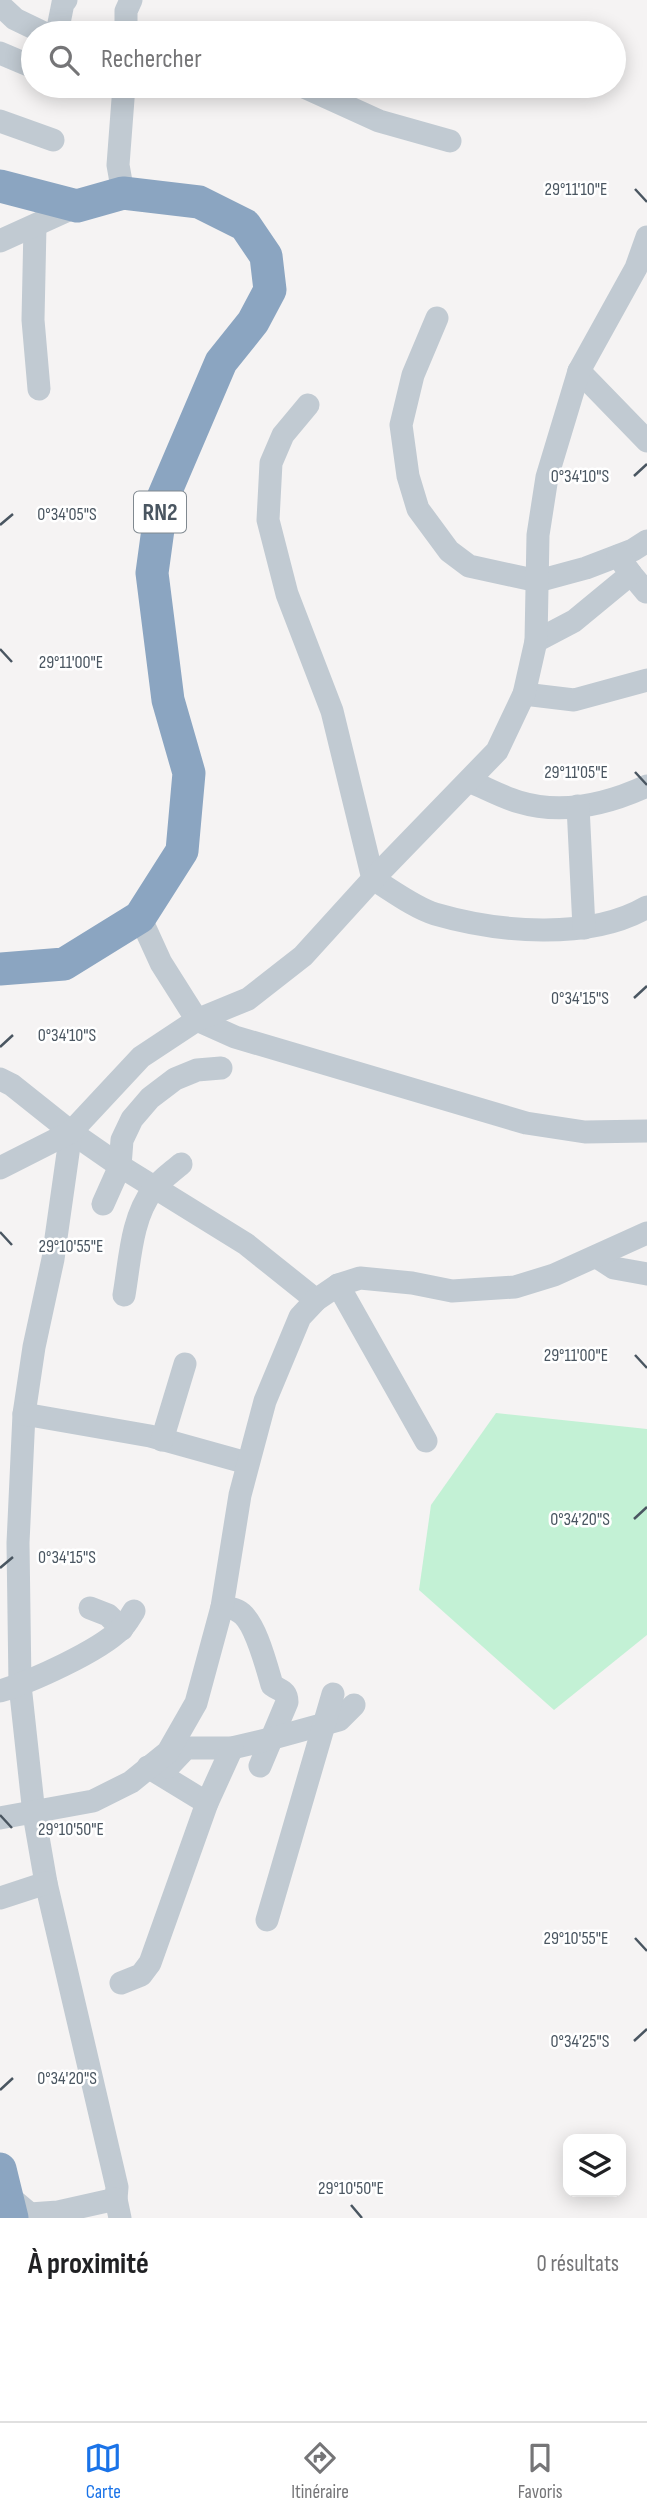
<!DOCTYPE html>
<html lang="fr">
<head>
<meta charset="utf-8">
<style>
	body { margin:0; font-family:"Sofia Sans Condensed",sans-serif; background:#f2f2f2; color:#202124 }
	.controls { position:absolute; right:21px; bottom:21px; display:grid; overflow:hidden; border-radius:14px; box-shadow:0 4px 18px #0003 }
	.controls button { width:63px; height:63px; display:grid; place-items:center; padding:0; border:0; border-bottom:2px solid #e0e0e0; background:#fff; color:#202124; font:35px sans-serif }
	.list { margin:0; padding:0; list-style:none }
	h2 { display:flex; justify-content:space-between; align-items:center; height:91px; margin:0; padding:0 28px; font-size:30px }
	h2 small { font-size:23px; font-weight:400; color:#757577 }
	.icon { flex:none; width:38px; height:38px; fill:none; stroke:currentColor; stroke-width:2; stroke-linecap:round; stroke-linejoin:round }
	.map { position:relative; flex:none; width:647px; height:2218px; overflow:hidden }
	.search { position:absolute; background:#fff; box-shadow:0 4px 18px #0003; left:21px; right:21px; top:21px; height:77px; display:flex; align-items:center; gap:18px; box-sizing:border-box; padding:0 24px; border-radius:38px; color:#757577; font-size:26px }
	.sheet { height:203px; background:#fff }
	nav { display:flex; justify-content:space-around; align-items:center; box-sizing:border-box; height:98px; border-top:2px solid #e0e0e0; background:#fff; font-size:19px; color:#757577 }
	nav a { display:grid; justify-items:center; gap:4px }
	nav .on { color:#1a73e8 }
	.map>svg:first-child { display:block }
	.green { fill:#c3f1d5 }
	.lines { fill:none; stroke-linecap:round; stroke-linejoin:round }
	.minor { stroke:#c1cad2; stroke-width:23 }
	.highway { stroke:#8ba5c1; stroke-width:33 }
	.ticks { fill:none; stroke:#4a5661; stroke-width:2.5 }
	.labels { text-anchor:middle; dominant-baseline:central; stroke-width:5; stroke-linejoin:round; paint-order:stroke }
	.shield { fill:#fff; stroke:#808990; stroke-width:2 }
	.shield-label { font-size:24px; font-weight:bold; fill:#4a5661 }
	.ticks-label { font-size:18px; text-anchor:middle; fill:#4a5661; stroke:#fff; stroke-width:5; stroke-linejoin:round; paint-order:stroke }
</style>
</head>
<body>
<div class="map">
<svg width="647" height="2218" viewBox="0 0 647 2218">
	<rect width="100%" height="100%" fill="#f5f3f3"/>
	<path class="green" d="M 496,1413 L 647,1429 L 647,1635 L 554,1710 L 419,1590 L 431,1505 Z"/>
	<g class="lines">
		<g class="minor">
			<path d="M 0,5 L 15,19 L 44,33"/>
			<path d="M 57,33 L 63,3 L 66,0"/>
			<path d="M 126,33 L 126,11 L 131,0"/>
			<path d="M 0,53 L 33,67"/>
			<path d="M 302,86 L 379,121 L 450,141"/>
			<path d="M 0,121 L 53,140"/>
			<path d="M 123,193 L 118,165 L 124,86"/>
			<path d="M 35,226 L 33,320 L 39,389"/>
			<path d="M 0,241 L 77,206"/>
			<path d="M 437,318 L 413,375 L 401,425 L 408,476 L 418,509 L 449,551 L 469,566 L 538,581 L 586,568 L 633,550 L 647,541"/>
			<path d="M 579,371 L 647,441"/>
			<path d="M 308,405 L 283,435 L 271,463 L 268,520 L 287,594 L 332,711 L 373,879 C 391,890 415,908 435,914 C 497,932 589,941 647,907"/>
			<path d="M 631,574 L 646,592"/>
			<path d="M 536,641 L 574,621 L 631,574 L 618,556"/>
			<path d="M 524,694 L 574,700 L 647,680"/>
			<path d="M 469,781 C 486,788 502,797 519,802 C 562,815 608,804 647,786"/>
			<path d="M 578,806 L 584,928"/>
			<path d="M 140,917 L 161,963 L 197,1020 L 235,1037 L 526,1123 L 585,1132 L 647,1131"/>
			<path d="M 0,1079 L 12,1085 L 71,1132 L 120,1166 L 246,1244 L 316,1300"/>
			<path d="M 71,1132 L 53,1259 L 34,1347 L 24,1414 L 18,1543 L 20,1685 L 34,1814 L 46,1883 L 117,2187 L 116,2199 L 120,2218"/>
			<path d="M 0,1168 L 71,1132 L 141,1057 L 197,1020 L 248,999 L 303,956 L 373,879 L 497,751 L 524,694 L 536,641 L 538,535 L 547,477 L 579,371 L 636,268 L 647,237"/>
			<path d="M 103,1204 L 120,1166 L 122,1140 L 132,1119 L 150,1098 L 175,1079 L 197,1070 L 221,1068"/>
			<path d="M 597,1257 L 614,1268 L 647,1274"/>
			<path d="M 338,1285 L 426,1441"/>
			<path d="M 124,1295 C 130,1261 131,1218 153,1190 C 160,1180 172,1172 181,1164"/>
			<path d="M 24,1414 L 150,1436 L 247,1463"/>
			<path d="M 162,1440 L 185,1364"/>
			<path d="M 222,1607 C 227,1608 234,1608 238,1611 C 255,1619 267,1668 272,1685 C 280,1691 287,1690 287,1702 L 260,1766"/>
			<path d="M 90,1608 L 108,1615 L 122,1629"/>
			<path d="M 0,1691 C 31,1682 99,1651 121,1629 C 126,1625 130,1617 134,1611"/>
			<path d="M 148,1767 L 207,1803"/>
			<path d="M 168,1767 L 186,1748 L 232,1748 L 270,1739 L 339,1720 L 354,1705"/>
			<path d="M 0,1818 L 93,1801 L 131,1782 L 168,1752 L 196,1703 L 222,1607 L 240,1495 L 265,1401 L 300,1317 L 316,1300 L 338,1285 L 360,1278 L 412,1283 L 452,1291 L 515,1287 L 554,1275 L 647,1233"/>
			<path d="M 0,1898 L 46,1883"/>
			<path d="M 267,1920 L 333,1694"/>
			<path d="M 121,1983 L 141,1975 L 150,1963 L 207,1803 L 232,1748"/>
			<path d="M 5,2193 L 30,2214 L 58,2212 L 116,2199"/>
		</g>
		<g class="highway">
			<path d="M 0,186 L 77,206 L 123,193 L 199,202 L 245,225 L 266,256 L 270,290 L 253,322 L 221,362 L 162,500 L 152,573 L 168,700 L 189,773 L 182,851 L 140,917 L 64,964 L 0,969"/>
			<path d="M 0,2169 L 12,2218"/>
		</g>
	</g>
	<path class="ticks" d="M 635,189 L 647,202M 634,476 L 647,464M 0,525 L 13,514M 0,649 L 12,662M 635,772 L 647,785M 634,998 L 647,986M 0,1047 L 13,1035M 0,1232 L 12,1245M 635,1355 L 647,1368M 634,1519 L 647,1507M 0,1568 L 13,1557M 0,1815 L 12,1828M 635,1938 L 647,1951M 634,2041 L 647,2029M 0,2090 L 13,2078M 351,2205 L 362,2218"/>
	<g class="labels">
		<rect class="shield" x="134" y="491.5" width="52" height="41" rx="5"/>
		<g class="shield-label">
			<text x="160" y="512">RN2</text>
		</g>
	</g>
	<g class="ticks-label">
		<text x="576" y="195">29°11'10"E</text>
		<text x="580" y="482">0°34'10"S</text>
		<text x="67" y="520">0°34'05"S</text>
		<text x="71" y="668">29°11'00"E</text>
		<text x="576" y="778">29°11'05"E</text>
		<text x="580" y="1004">0°34'15"S</text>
		<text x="67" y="1041">0°34'10"S</text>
		<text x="71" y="1252">29°10'55"E</text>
		<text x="576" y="1361">29°11'00"E</text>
		<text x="580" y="1525">0°34'20"S</text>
		<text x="67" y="1563">0°34'15"S</text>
		<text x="71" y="1835">29°10'50"E</text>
		<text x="576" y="1944">29°10'55"E</text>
		<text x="580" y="2047">0°34'25"S</text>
		<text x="67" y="2084">0°34'20"S</text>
		<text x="351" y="2194">29°10'50"E</text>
	</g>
</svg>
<div class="controls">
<button><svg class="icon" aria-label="layers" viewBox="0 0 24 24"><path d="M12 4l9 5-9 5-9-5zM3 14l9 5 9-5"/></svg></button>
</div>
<div class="search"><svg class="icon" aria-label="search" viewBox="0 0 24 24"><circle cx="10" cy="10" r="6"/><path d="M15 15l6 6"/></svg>Rechercher</div>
</div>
<section class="sheet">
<h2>À proximité<small>0 résultats</small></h2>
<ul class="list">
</ul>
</section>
<nav>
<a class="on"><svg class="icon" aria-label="map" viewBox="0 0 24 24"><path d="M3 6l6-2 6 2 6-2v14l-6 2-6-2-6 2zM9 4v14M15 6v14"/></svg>Carte</a>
<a><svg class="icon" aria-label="directions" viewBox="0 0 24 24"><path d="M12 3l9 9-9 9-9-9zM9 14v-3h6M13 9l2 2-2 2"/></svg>Itinéraire</a>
<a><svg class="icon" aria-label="saved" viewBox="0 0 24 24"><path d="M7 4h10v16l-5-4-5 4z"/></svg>Favoris</a>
</nav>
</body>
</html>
